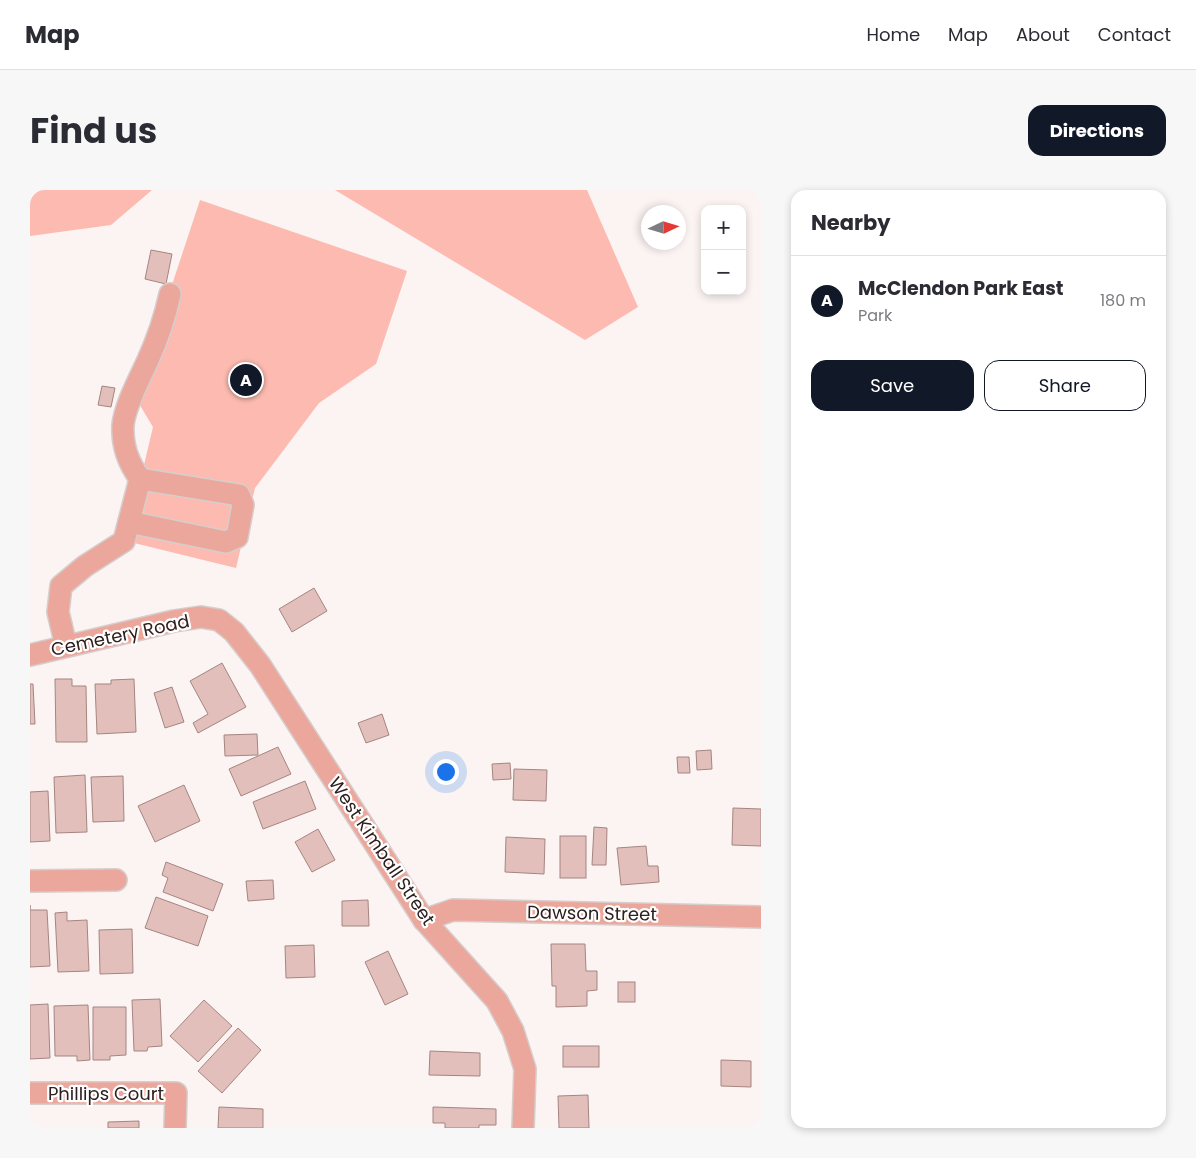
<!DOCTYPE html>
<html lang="en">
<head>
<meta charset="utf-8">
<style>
	body { margin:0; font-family:Poppins,sans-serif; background:#f7f7f7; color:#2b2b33 }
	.controls { position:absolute; right:15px; top:15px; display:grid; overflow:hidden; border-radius:10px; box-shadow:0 2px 8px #0003 }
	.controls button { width:45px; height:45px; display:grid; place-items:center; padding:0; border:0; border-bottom:1px solid #e1e1e2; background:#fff; color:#2b2b33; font:25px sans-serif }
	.compass { position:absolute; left:611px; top:15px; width:45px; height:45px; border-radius:50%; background:#fff; box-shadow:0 2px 8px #0003; rotate:86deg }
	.you { position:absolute; left:415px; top:581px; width:18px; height:18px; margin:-12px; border:4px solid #fff; border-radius:50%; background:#1a73e8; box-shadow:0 0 0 8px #1a73e833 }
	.badge { display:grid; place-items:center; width:32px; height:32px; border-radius:50%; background:#111827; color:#fff; font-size:16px; font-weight:700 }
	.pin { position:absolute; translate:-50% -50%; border:2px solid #fff; box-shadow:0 1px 5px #0006 }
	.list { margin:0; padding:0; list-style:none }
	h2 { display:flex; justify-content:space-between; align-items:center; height:65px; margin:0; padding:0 20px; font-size:21px }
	h2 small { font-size:16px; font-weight:400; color:#7c7c81 }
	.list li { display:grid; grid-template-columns:32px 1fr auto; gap:15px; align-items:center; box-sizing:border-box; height:90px; padding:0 20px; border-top:1px solid #e1e1e2 }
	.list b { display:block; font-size:19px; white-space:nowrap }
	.list p { margin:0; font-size:16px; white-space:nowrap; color:#7c7c81 }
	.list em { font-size:16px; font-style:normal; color:#7c7c81 }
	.actions { display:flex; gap:10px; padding:15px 20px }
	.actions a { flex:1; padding:11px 0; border:1px solid #111827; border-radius:15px; text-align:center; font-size:18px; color:#111827 }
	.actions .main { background:#111827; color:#fff }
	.map { position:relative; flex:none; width:731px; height:938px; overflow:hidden; border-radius:15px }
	header { display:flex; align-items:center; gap:30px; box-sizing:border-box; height:70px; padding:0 25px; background:#fff; border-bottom:1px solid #e1e1e2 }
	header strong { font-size:24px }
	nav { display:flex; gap:28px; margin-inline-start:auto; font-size:18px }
	.intro { display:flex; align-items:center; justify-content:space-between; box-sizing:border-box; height:120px; padding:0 30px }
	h1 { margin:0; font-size:35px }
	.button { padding:12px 22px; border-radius:15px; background:#111827; color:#fff; font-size:18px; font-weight:700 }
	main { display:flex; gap:30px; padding:0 30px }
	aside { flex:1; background:#fff; border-radius:15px; box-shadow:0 2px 8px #0003 }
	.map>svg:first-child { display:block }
	.green { fill:#fcbab0 }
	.building { fill:#e2bfba; stroke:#a58580 }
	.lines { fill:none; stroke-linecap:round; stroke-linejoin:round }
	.minor-casing { stroke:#d6cecd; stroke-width:24 }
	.minor { stroke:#eca79c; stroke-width:21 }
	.labels { text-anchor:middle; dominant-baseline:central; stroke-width:4.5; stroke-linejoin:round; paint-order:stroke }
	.street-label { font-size:18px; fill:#2d201e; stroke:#fff }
</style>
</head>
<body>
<header>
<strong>Map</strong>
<nav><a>Home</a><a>Map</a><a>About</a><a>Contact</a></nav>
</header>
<div class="intro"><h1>Find us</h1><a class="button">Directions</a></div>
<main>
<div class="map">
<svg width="731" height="938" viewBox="0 0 731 938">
	<rect width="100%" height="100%" fill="#fbf4f3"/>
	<g class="green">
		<path d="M 0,0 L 122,0 L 81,35 L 0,46 Z"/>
		<path d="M 305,0 L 557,0 L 608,117 L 555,150 Z"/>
		<path d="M 170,10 L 377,81 L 346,174 L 289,213 L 225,298 L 206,378 L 96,351 L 123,237 L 105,207 Z"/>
	</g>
	<g class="building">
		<path d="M 121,60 L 142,64 L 136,94 L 115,89 Z"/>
		<path d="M 72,196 L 85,198 L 81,217 L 68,215 Z"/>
		<path d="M 284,398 L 297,421 L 262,442 L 249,419 Z"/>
		<path d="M 192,473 L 216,517 L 168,543 L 163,533 L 178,524 L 160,491 Z"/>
		<path d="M 25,489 L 42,489 L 42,496 L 56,496 L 57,552 L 26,552 Z"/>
		<path d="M 104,489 L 106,542 L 67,544 L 65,494 L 81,494 L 81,490 Z"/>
		<path d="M 0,494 L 3,494 L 5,534 L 0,534 Z"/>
		<path d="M 142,497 L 154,532 L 135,538 L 124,503 Z"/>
		<path d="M 352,524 L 359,545 L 336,553 L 328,533 Z"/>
		<path d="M 227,544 L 228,565 L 195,566 L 194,545 Z"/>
		<path d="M 248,557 L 261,584 L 211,606 L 199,579 Z"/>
		<path d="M 681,560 L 682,579 L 667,580 L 666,561 Z"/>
		<path d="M 647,567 L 659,567 L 660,583 L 648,583 Z"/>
		<path d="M 480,573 L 481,589 L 463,590 L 462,574 Z"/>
		<path d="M 484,579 L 517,580 L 516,611 L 483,610 Z"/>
		<path d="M 55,585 L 57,642 L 26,643 L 24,587 Z"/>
		<path d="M 93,586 L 94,631 L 63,632 L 61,587 Z"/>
		<path d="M 275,591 L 286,619 L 233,639 L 223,612 Z"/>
		<path d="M 154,595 L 170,631 L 125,652 L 108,616 Z"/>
		<path d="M 18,601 L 20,651 L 0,652 L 0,602 Z"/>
		<path d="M 703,618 L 731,619 L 731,656 L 702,655 Z"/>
		<path d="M 564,637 L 577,638 L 576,675 L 562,675 Z"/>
		<path d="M 288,639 L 305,670 L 282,682 L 265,652 Z"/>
		<rect x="530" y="646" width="26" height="42"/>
		<path d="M 476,647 L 515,649 L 514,684 L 475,682 Z"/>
		<path d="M 616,656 L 618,676 L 628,676 L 629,692 L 591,695 L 587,658 Z"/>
		<path d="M 136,672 L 193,694 L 183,721 L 133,702 L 138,688 L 132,685 Z"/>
		<path d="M 243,690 L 244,709 L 218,711 L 216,691 Z"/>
		<path d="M 126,707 L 178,726 L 168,756 L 115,738 Z"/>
		<path d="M 338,710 L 339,736 L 312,736 L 312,711 Z"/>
		<path d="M 0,715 L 0,720 L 17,720 L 20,776 L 0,777 Z"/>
		<path d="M 37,722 L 37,731 L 57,730 L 59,781 L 28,782 L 25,723 Z"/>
		<path d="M 102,739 L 103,783 L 70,784 L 69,740 Z"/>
		<path d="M 521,754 L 555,754 L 556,781 L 567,781 L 567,800 L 557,801 L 557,816 L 526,817 L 526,796 L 522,796 Z"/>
		<path d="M 284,755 L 285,787 L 256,788 L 255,756 Z"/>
		<path d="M 358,761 L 378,804 L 355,815 L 335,772 Z"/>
		<rect x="588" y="792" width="17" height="20"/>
		<path d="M 130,809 L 132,856 L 118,857 L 117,861 L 104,861 L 102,810 Z"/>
		<path d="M 174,810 L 202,836 L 168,872 L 140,846 Z"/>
		<path d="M 18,814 L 20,868 L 0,869 L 0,815 Z"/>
		<path d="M 58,815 L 60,870 L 47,871 L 47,866 L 25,866 L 24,816 Z"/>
		<path d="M 63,817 L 96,817 L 96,865 L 80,866 L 80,870 L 63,870 Z"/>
		<path d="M 208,838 L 231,860 L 192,903 L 168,881 Z"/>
		<rect x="533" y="856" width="36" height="21"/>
		<path d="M 400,861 L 450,863 L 450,886 L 399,885 Z"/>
		<path d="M 691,870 L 721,871 L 721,897 L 691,896 Z"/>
		<path d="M 558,905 L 559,938 L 529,938 L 528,906 Z"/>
		<path d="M 189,917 L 233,919 L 233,938 L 188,938 Z"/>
		<path d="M 403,917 L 466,919 L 466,935 L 449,935 L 449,938 L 415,938 L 415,933 L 403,933 Z"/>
		<path d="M 109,931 L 109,938 L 78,938 L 78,932 Z"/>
	</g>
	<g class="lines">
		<defs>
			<g id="minor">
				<path d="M 99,332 L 196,352 L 207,347 L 213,315 L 209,305 L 110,289"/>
				<path d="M 36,456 L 28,422 L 31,396 L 55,376 L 94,351 L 110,289 C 98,272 92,256 93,235 C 95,215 110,188 118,170 C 128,148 135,127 140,104"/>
				<path d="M 0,465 L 144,431 L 171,427 L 189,430 L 204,442 L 230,475 L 394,730 L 467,811 L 483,841 L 495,879 L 493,938"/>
				<path d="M 0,691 L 86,690"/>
				<path d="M 394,730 L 423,720 L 731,727"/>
				<path d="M 0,903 L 146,903 L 145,938"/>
			</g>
		</defs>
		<use href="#minor" class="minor-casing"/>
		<use href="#minor" class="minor"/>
	</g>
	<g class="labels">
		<g class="street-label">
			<text transform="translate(90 445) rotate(-12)">Cemetery Road</text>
			<text transform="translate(352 661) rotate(56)">West Kimball Street</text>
			<text transform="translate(562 723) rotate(1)">Dawson Street</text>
			<text x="76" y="903">Phillips Court</text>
		</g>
	</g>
</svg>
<div class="controls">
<button>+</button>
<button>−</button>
</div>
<svg class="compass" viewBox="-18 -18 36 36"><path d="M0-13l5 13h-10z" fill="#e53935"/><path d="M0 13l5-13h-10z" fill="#7c7c81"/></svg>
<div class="you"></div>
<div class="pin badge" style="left:216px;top:190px">A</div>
</div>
<aside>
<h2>Nearby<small></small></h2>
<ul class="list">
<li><span class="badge">A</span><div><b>McClendon Park East</b><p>Park</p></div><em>180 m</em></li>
</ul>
<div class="actions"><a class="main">Save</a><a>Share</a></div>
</aside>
</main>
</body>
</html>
